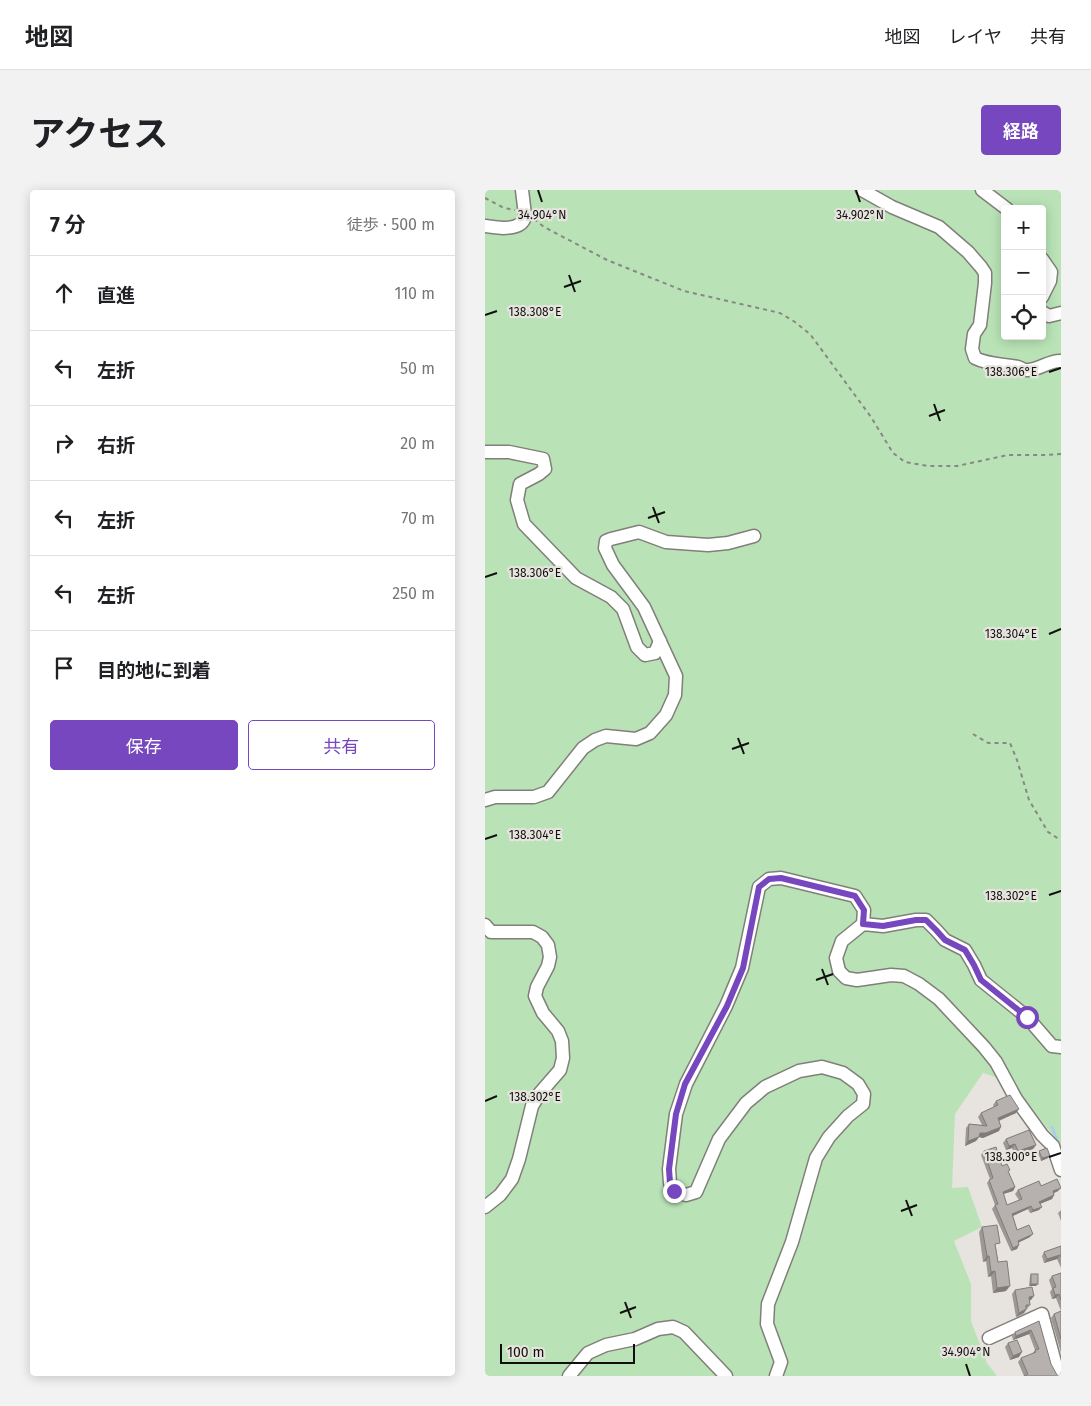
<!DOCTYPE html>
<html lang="ja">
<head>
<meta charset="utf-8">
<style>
	body { margin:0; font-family:"Fira Sans","Noto Sans JP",sans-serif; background:#f2f2f2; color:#202124 }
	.controls { position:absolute; right:15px; top:15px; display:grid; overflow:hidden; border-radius:5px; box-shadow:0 2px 12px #0003 }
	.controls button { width:45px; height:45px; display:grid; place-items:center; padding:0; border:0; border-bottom:1px solid #e0e0e0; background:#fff; color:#202124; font:25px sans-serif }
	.scale { position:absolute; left:15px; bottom:12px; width:135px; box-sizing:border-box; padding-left:5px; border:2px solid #100f0d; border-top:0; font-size:14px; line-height:18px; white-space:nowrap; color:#100f0d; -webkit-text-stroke:4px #e7e4df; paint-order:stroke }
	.stop { position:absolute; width:15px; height:15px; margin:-11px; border:4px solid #7647bf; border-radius:50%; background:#fff }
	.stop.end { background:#7647bf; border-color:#fff; box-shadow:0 1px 5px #0008 }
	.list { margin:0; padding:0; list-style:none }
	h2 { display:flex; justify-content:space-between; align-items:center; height:65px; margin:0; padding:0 20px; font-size:21px }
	h2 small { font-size:16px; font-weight:400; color:#757577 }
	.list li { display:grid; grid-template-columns:32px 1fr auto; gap:15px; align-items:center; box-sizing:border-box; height:75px; padding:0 20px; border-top:1px solid #e0e0e0 }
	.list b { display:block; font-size:19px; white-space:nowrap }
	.list em { font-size:16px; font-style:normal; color:#757577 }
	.actions { display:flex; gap:10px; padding:15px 20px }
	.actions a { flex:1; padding:11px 0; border:1px solid #7647bf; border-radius:5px; text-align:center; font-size:18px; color:#7647bf }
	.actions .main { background:#7647bf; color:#fff }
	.icon { flex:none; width:28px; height:28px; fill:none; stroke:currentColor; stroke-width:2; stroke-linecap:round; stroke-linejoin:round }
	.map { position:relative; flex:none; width:576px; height:1186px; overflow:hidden; border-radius:5px }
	header { display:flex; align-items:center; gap:30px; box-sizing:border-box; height:70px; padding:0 25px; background:#fff; border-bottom:1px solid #e0e0e0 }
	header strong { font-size:24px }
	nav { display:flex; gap:28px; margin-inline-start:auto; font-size:18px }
	.intro { display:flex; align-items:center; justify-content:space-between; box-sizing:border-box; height:120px; padding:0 30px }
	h1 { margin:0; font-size:35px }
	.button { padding:12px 22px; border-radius:5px; background:#7647bf; color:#fff; font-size:18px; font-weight:700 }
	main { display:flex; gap:30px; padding:0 30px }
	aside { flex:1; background:#fff; border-radius:5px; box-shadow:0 2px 12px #0003 }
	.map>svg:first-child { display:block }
	.green { fill:#b9e3b6; fill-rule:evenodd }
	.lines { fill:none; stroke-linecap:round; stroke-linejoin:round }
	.stream { stroke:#a9cbf2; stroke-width:2.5 }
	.minor-casing { stroke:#817f7a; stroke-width:15 }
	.path { stroke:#898784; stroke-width:2; stroke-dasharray:4 4; stroke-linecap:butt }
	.minor { stroke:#fff; stroke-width:12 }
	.wall { fill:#9d9896 }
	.shaded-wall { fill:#7f7c7a }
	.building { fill:#b6b1ae; stroke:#7f7c7a }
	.route { stroke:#7647bf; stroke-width:6 }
	.ticks { fill:none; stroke:#100f0d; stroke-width:2 }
	.ticks-label { font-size:12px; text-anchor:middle; fill:#100f0d; stroke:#e7e4df; stroke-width:4.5; stroke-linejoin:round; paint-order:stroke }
</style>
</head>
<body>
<header>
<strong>地図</strong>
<nav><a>地図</a><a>レイヤ</a><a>共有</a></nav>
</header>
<div class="intro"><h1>アクセス</h1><a class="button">経路</a></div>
<main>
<aside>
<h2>7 分<small>徒歩 · 500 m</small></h2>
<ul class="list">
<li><svg class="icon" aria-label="ahead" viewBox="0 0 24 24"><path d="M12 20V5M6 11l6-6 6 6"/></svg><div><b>直進</b></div><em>110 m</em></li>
<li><svg class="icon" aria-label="left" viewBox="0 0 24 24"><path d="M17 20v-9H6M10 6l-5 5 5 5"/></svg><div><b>左折</b></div><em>50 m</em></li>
<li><svg class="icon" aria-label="right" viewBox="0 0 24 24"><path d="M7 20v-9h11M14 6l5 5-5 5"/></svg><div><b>右折</b></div><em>20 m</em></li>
<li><svg class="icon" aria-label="left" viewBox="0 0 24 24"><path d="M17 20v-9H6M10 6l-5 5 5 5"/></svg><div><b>左折</b></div><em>70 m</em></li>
<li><svg class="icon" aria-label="left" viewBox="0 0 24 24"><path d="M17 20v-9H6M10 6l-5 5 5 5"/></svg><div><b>左折</b></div><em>250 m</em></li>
<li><svg class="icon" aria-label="arrive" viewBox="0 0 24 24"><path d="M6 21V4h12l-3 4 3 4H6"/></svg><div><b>目的地に到着</b></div></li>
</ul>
<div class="actions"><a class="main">保存</a><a>共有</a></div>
</aside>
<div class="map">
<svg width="576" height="1186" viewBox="0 0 576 1186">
	<rect width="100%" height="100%" fill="#e7e4df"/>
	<path class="green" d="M 0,0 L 576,0 L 576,956 L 528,893 L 498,883 L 470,924 L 467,998 L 483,997 L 497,1037 L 469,1051 L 486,1094 L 486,1131 L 502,1173 L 512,1186 L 0,1186 ZM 520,19 L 557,19 L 557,146 L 520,146 Z"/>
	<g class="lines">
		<path class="stream" d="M 567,937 L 576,960"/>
		<defs>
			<g id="minor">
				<path d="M 377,0 L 407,17 L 454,37 L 483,62 L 496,77 L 500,83 L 500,93 L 495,135 L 489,144 L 487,159 L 490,168 C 504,175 519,174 533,177 C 536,178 538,180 541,180 C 553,181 564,170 576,171"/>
				<path d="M 497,0 L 522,19"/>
				<path d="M 0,36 C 11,38 39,42 40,25 L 37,0"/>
				<path d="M 557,69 L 566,82 L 565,91 L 557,107"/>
				<path d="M 557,122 L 564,126 L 576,123"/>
				<path d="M 0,262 L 24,262 L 58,269 L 60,279 L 54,284 L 35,294 L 32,310 L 39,334 L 91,388 L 126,407 L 138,419 L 152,457 L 160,465 L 170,463 L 175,451"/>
				<path d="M 0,610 L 10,607 L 49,607 L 63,602 L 98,558 L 110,550 L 121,546 L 151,549 L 165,543 L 181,525 L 190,505 L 191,486 L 159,417 L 128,375 L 120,358 L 121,351 L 126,349 L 154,342 L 181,352 L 223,355 L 243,353 L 269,346"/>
				<path d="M 0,735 L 6,742 L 48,742 L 57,747 L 63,755 L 65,767 L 63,776 L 52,797 L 50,806 L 58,823 L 73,841 L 77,851 L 78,868 L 75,880 L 55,903 L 47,916 L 34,969 L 27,989 L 15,1005 L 0,1017"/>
				<path d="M 576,857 L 567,856 L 542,827 L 496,790 L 489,775 L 480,760 L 460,750 L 451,740 L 441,730 L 431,730 L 398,736 L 378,734 L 357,751 L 351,768 L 354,781 L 361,788 L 372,790 L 406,785 L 419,786 L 434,794 L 454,809 L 499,857 L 511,872 L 531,909 L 557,945 L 568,956 L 576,980"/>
				<path d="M 504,1148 L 557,1124 L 571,1176 L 576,1185"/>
				<path d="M 84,1186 L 103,1163 L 121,1155 L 150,1149 L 173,1139 L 188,1137 L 199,1142 L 241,1186"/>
				<path d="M 291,1186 L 296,1172 L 282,1134 L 283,1114 L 307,1052 L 331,968 L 344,947 L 363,926 L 378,914 L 379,904 L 373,894 L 358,883 L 337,877 L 314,881 L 280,897 L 261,913 L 234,949 L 211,1002 L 201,1005 L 189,1001 L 185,993 L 184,979 L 191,924 L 201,894 L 241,816 L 257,778 L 274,697 L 284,689 L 296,688 L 370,706 L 379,720 L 378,734"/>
			</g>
		</defs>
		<use href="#minor" class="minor-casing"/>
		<g class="path">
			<path d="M 0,8 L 19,18 L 30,20"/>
			<path d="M 49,29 L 59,37 L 122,70 L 199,101 L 295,123 L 310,132 L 325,144 L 386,227 L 408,263 L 420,272 L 443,276 L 472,276 L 523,265 L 559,265 L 576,264"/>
			<path d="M 488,544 L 503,553 L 525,553 L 532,570 L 544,610 L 563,642 L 574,649 L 576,649"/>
		</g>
		<use href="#minor" class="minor"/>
	</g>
	<g class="wall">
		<path d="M 511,911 L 531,923 L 514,931 L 514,941 L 498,948 L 494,947 L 491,951 L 480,956 L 481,938 L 484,934 L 497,935 L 493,927 L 496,923 L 509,917 L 508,915 Z"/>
		<path d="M 521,949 L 551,955 L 548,959 L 530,965 L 527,958 L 521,960 L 518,953 Z"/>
		<path d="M 499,961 L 517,976 L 523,982 L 530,997 L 528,1001 L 518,1004 L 522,1015 L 534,1010 L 530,1004 L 533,1000 L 556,996 L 573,1001 L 569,1003 L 569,1005 L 567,1009 L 555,1014 L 554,1020 L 545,1023 L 543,1019 L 528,1026 L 532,1040 L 545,1047 L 533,1053 L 532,1059 L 526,1061 L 507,1019 L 510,1015 L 502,993 L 505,989 L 496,965 Z"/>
		<path d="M 554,961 L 563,968 L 556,971 L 553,963 Z"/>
		<path d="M 576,1020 L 576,1031 L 573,1023 Z"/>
		<path d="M 497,1037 L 511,1058 L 513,1072 L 521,1101 L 508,1103 L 506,1086 L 503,1087 L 501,1071 L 498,1072 L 494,1042 Z"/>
		<path d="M 576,1056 L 576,1078 L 572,1069 L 559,1073 L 557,1066 L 559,1062 Z"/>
		<path d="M 576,1083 L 576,1163 L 566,1128 L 569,1124 L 576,1121 L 571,1108 L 567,1109 L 565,1102 L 567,1099 L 564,1090 L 567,1086 Z"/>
		<path d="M 546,1084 L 551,1096 L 544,1096 L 545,1086 Z"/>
		<path d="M 530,1100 L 546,1110 L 544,1110 L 545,1115 L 539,1123 L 531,1127 L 527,1104 Z"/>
		<path d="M 554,1131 L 566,1174 L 539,1186 L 533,1172 L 536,1168 L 547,1164 L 550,1160 L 544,1144 L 528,1150 L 527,1146 L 530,1142 Z"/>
		<path d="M 523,1153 L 534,1167 L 525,1170 L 520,1157 Z"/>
	</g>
	<g class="shaded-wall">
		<path d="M 534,919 L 531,923 L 510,932 L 513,928 Z"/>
		<path d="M 516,937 L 514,941 L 498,948 L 494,947 L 491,951 L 480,956 L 483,951 L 495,943 Z"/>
		<path d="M 530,954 L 527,958 L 521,960 L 524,956 Z"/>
		<path d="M 551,955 L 548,959 L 530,965 L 533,961 Z"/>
		<path d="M 565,966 L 563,968 L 556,971 L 557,968 Z"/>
		<path d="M 530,997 L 528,1001 L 515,1005 L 518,1002 Z"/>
		<path d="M 576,998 L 573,1001 L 565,1005 L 568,1001 Z"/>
		<path d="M 569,1005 L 567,1009 L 552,1015 L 554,1012 Z"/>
		<path d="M 546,1016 L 543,1019 L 525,1027 L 527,1024 Z"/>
		<path d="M 557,1017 L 554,1020 L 545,1023 L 548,1020 Z"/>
		<path d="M 548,1044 L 545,1047 L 530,1054 L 533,1051 Z"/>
		<path d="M 534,1055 L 532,1059 L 526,1061 L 528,1058 Z"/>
		<path d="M 575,1065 L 572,1069 L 559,1073 L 562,1069 Z"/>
		<path d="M 502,1066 L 504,1066 L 501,1071 L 498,1072 Z"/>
		<path d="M 510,1081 L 506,1086 L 503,1087 L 506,1082 Z"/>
		<path d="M 546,1094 L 553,1094 L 551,1096 L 544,1096 Z"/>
		<path d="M 525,1096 L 521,1101 L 508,1103 L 512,1098 Z"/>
		<path d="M 574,1104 L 571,1108 L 567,1109 L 570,1105 Z"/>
		<path d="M 549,1106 L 546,1110 L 541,1111 L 544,1107 Z"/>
		<path d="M 541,1119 L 539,1123 L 531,1127 L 534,1123 Z"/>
		<path d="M 546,1140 L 544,1144 L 528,1150 L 531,1146 Z"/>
		<path d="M 537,1162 L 534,1167 L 525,1170 L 528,1166 Z"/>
	</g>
	<g class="building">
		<path d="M 525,905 L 534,919 L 513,928 L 516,937 L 501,943 L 495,943 L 494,947 L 483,951 L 484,934 L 502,936 L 496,923 L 513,915 L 511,911 Z"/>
		<path d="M 544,940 L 551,955 L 533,961 L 530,954 L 524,956 L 521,949 Z"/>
		<path d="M 511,957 L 517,976 L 522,974 L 525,980 L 523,981 L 530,997 L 518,1002 L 522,1015 L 537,1009 L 533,1000 L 554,991 L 556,996 L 572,989 L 576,998 L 568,1001 L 569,1005 L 554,1012 L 557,1017 L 548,1020 L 546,1016 L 527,1024 L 532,1040 L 544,1035 L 548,1044 L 533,1051 L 534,1055 L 528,1058 L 510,1015 L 513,1014 L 504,990 L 508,988 L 499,961 Z"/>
		<path d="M 562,958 L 565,966 L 557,968 L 554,961 Z"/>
		<path d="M 512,1035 L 515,1053 L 510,1054 L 513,1072 L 522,1071 L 525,1096 L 512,1098 L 510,1081 L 506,1082 L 504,1066 L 502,1066 L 497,1037 Z"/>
		<path d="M 576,1056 L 576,1067 L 575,1065 L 562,1069 L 559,1062 Z"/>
		<path d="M 576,1083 L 576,1110 L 574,1104 L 570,1105 L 568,1098 L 571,1097 L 567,1086 Z"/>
		<rect x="546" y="1084" width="7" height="10"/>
		<path d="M 547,1097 L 549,1106 L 544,1107 L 545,1115 L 541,1115 L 541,1119 L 534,1123 L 530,1100 Z"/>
		<path d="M 576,1121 L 576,1149 L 569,1124 Z"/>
		<path d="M 554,1131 L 566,1174 L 572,1185 L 574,1186 L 539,1186 L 543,1184 L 536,1168 L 551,1162 L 550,1160 L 554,1159 L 546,1140 L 531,1146 L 530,1142 Z"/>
		<path d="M 532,1150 L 537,1162 L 528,1166 L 523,1153 Z"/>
	</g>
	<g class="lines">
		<path class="route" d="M 189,1001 L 185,993 L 184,979 L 191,924 L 200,894 L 242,816 L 258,778 L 274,697 L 284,689 L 296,688 L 370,706 L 379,720 L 378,734 L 398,736 L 431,730 L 441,730 L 451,740 L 460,750 L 480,760 L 489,775 L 496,790 L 542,827"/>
	</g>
	<path class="ticks" d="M 53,0 L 57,12M 371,0 L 375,12M 84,85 L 90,102M 79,97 L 96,91M 0,125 L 12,121M 564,182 L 576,178M 449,214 L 455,231M 444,226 L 460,220M 168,317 L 174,333M 163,328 L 180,322M 0,387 L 12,383M 564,444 L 576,439M 253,548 L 259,564M 247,559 L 264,553M 0,649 L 12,645M 564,705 L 576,701M 337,779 L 343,795M 331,790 L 348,784M 0,911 L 12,906M 564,967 L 576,963M 421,1010 L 427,1026M 416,1021 L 432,1015M 140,1112 L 146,1128M 135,1123 L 151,1117M 481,1174 L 485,1186"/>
	<g class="ticks-label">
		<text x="57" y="29">34.904°N</text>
		<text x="375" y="29">34.902°N</text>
		<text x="50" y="126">138.308°E</text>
		<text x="526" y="186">138.306°E</text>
		<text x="50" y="387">138.306°E</text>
		<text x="526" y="448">138.304°E</text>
		<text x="50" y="649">138.304°E</text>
		<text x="526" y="710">138.302°E</text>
		<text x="50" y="911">138.302°E</text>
		<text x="526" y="971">138.300°E</text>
		<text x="481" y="1166">34.904°N</text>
	</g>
</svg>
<div class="controls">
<button>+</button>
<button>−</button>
<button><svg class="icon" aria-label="locate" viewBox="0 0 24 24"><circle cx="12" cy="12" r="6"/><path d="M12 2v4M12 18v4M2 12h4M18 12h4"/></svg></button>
</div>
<div class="scale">100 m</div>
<div class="stop" style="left:542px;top:827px"></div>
<div class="stop end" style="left:189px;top:1001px"></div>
</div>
</main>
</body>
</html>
